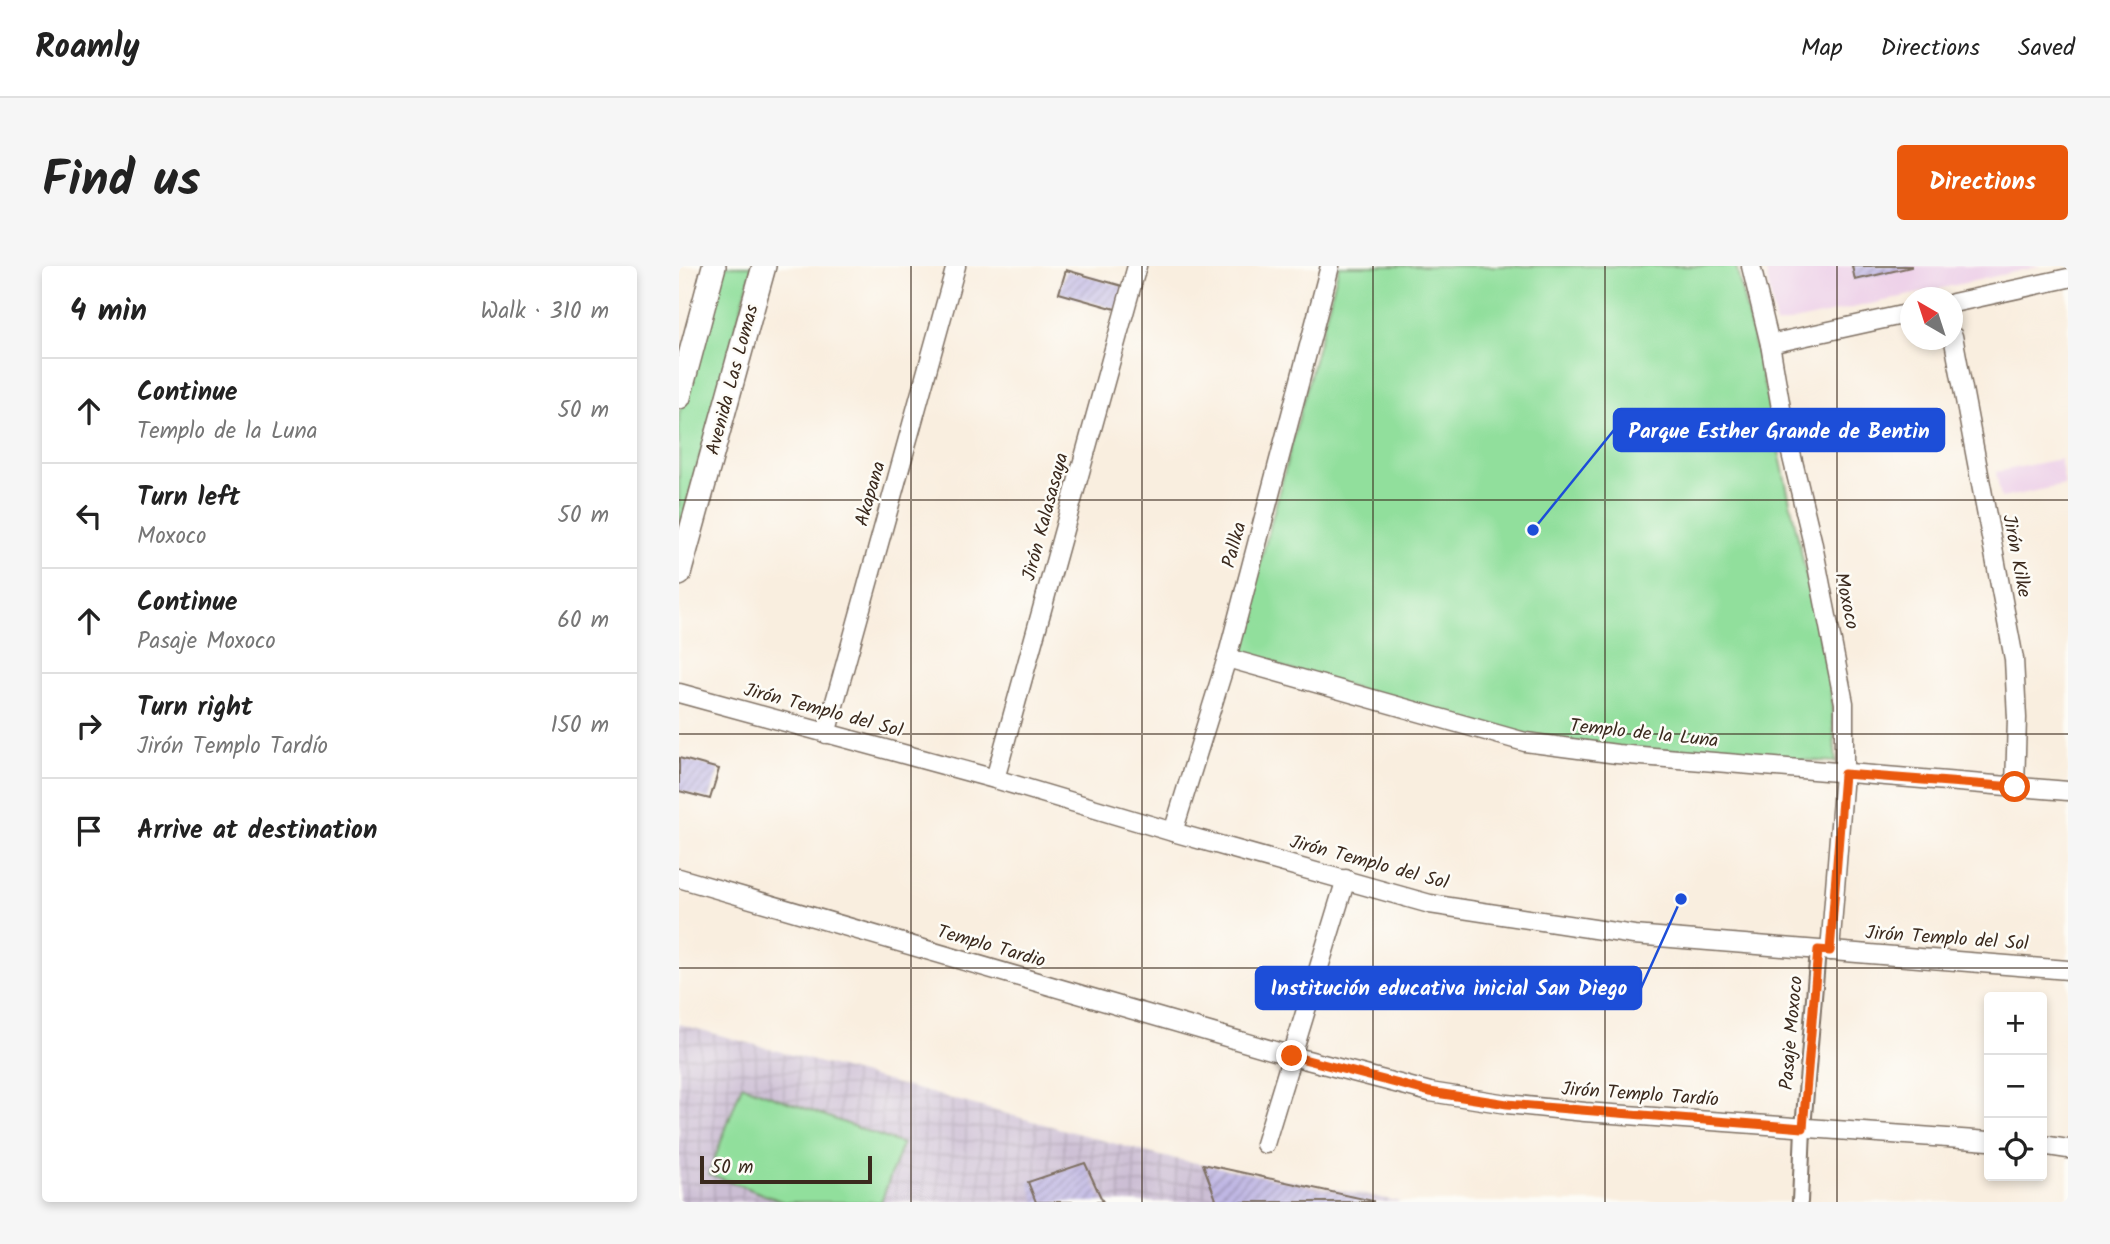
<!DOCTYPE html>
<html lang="en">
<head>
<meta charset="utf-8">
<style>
	body { margin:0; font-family:Kalam,sans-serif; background:#f6f6f6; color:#222 }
	.controls { position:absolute; right:21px; bottom:21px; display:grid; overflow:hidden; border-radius:7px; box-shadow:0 4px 10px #0003 }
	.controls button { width:63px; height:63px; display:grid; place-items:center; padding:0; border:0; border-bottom:2px solid #e0e0e0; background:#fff; color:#222; font:35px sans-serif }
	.compass { position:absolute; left:1221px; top:21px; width:63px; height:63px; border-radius:50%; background:#fff; box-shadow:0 4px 10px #0003; rotate:321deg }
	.scale { position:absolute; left:21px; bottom:18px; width:172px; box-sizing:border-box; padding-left:7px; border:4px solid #3b2a1e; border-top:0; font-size:19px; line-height:24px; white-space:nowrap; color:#3b2a1e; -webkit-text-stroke:5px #fdfcf7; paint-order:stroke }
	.stop { position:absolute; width:21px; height:21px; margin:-16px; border:5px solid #ea580c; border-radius:50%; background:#fff }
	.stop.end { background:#ea580c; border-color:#fff; box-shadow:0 2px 7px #0008 }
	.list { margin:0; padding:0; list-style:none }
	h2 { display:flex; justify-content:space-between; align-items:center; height:91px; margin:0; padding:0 28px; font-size:30px }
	h2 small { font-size:23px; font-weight:400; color:#767676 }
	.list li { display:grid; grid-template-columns:46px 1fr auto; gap:21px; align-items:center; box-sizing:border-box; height:105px; padding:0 28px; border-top:2px solid #e0e0e0 }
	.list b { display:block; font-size:26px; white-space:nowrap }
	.list p { margin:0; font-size:23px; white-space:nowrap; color:#767676 }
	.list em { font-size:23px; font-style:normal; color:#767676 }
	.icon { flex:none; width:38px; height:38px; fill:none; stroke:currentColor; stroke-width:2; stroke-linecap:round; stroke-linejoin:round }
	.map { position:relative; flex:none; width:1389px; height:936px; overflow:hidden; border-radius:7px }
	header { display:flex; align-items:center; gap:42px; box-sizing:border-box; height:98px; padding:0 35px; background:#fff; border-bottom:2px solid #e0e0e0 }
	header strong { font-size:33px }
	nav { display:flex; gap:38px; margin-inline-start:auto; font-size:24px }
	.intro { display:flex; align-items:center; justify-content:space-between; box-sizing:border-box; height:168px; padding:0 42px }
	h1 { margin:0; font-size:49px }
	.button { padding:18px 32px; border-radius:7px; background:#ea580c; color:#fff; font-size:24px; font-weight:700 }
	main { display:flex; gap:42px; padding:0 42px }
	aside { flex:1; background:#fff; border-radius:7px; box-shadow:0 4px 10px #0003 }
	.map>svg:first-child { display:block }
	.built { fill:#edd0e8 }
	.industrial { fill:url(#industrial-grid) }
	.green { fill:#91df9c; stroke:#66845d; stroke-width:2 }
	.building { fill:url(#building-hatch) }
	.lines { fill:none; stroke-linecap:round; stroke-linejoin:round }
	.pedestrian-casing { stroke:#7e6f62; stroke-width:18 }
	.minor-casing { stroke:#7e6f62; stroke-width:21 }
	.tertiary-casing { stroke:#7e6f62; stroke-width:26 }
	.pedestrian { stroke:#fff; stroke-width:14 }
	.minor { stroke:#fff; stroke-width:18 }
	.tertiary { stroke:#fff; stroke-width:23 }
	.route { stroke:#ea580c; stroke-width:9 }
	.grid { fill:none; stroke:#3b2a1e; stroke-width:2; stroke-opacity:0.55 }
	.labels { text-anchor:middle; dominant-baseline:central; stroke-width:5; stroke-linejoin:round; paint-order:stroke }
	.street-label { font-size:19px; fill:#3b2a1e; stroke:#fdfcf7 }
	.leader { fill:none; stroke:#1d4ed8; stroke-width:2.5 }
	.callout-dot { fill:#1d4ed8; stroke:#fdfcf7; stroke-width:2.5 }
	.callout { fill:#1d4ed8; stroke:#1d4ed8; stroke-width:2.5 }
	.callout-label { font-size:21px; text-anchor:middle; font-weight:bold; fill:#fff }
</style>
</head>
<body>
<header>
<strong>Roamly</strong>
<nav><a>Map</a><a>Directions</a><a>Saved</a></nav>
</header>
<div class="intro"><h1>Find us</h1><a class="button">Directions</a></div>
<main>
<aside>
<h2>4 min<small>Walk · 310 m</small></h2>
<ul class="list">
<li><svg class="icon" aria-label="ahead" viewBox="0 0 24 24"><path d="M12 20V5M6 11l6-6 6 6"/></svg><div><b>Continue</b><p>Templo de la Luna</p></div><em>50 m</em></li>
<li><svg class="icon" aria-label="left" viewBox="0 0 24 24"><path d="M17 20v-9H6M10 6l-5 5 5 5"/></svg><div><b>Turn left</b><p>Moxoco</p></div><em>50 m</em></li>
<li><svg class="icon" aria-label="ahead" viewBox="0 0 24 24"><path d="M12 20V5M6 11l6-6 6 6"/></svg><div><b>Continue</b><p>Pasaje Moxoco</p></div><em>60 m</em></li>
<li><svg class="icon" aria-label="right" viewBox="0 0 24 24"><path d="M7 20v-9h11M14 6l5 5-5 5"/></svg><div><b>Turn right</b><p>Jirón Templo Tardío</p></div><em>150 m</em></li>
<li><svg class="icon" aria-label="arrive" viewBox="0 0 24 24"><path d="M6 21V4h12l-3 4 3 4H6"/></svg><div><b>Arrive at destination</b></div></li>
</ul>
</aside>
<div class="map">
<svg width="1389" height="936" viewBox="0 0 1389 936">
	<defs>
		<pattern id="industrial-grid" width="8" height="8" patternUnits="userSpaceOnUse" patternTransform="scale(1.75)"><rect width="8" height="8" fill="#ccbed4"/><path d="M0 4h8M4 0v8" fill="none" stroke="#b0a3b6"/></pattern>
		<pattern id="building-hatch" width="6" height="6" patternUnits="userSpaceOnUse" patternTransform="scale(1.75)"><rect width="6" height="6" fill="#c0b7e4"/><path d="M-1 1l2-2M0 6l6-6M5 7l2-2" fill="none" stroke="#9d95b8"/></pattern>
	</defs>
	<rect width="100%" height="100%" fill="#fdfcf7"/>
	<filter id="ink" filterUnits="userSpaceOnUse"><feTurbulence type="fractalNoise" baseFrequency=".0143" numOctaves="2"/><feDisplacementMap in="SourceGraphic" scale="14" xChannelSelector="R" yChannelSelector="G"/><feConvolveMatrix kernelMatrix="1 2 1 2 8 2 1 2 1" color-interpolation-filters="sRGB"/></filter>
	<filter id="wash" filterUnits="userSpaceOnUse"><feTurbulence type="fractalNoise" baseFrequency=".00686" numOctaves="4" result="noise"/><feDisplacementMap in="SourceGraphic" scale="28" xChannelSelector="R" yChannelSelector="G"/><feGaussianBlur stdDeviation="1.57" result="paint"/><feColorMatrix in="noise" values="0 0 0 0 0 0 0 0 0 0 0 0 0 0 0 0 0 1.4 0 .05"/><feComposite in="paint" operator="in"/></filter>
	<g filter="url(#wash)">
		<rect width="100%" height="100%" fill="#f9eedf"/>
		<g class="built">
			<path d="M 1086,0 L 1362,0 L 1097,59 Z"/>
			<path d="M 1381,193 L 1386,219 L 1322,232 L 1317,206 Z"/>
		</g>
		<path class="industrial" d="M 0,758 L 481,890 L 722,936 L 0,936 Z"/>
		<g class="green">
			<path d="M 41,0 L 74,0 L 0,266 L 0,148 Z"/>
			<path d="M 660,0 L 1057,0 L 1090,140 L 1151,417 L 1157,496 L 947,484 L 827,466 L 557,388 Z"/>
			<path d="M 63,819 L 223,878 L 202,936 L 105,936 L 30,908 Z"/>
		</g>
		<g id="blocks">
			<g class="building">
				<path d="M 1173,0 L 1232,0 L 1232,1 L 1176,14 Z"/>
				<path d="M 387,4 L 447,21 L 440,44 L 380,27 Z"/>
				<path d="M 0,492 L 40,503 L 31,533 L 0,525 Z"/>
				<path d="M 406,897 L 424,936 L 357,936 L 349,916 Z"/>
				<path d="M 524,898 L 694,935 L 694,936 L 538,936 Z"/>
			</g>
		</g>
	</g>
	<g filter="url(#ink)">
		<use href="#blocks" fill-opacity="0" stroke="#7e6f62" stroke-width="2"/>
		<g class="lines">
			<defs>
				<path id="pedestrian" d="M 1121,936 L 1124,862 L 1139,684"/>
				<g id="minor">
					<path d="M 1072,0 L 1091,78 L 1104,154 L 1133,274 L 1165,437 L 1165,508 L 1151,685"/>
					<path d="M 1274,37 L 1389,12"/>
					<path d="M 1274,70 L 1335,393 L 1338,452 L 1336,521"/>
					<path d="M 1091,78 L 1232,47"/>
					<path d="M 548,392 L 846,476 L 938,488 L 1389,525"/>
					<path d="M 0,427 L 316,513 L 494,566 L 751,638 L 955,669 L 1389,704"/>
					<path d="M 147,468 L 277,0"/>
					<path d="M 316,513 L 458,0"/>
					<path d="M 494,566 L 548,392 L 651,0"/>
					<path d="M 0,612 L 613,790 L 751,826 L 828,838 L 906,846 L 1310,875"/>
					<path d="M 586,878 L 667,613"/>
					<path d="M 1363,879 L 1389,883"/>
				</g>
				<g id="tertiary">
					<path d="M 0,131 L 35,0"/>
					<path d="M 0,308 L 85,0"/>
				</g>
			</defs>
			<use href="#pedestrian" class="pedestrian-casing"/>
			<use href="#minor" class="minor-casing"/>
			<use href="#tertiary" class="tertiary-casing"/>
			<use href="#pedestrian" class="pedestrian"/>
			<use href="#minor" class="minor"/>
			<use href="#tertiary" class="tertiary"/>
		</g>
	</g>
	<g class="lines" filter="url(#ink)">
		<path class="route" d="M 613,790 L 751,826 L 828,838 L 1124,862 L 1139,684 L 1151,685 L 1165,508 L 1336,521"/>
	</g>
	<path class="grid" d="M 232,0 L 232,936M 463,0 L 463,936M 694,0 L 694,936M 926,0 L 926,936M 1158,0 L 1158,936M 0,234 L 1389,234M 0,468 L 1389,468M 0,702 L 1389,702"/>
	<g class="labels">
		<g class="street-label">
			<text transform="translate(54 114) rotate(-75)">Avenida Las Lomas</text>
			<text transform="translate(192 228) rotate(-74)">Akapana</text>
			<text transform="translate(367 251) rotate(-75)">Jirón Kalasasaya</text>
			<text transform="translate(556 279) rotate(-75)">Pallka</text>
			<text transform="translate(1337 290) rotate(79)">Jirón Kilke</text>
			<text transform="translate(1167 335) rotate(78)">Moxoco</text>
			<text transform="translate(144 445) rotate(15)">Jirón Templo del Sol</text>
			<text transform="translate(965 468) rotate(6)">Templo de la Luna</text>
			<text transform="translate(690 597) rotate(15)">Jirón Templo del Sol</text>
			<text transform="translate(1268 673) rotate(4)">Jirón Templo del Sol</text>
			<text transform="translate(312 681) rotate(16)">Templo Tardio</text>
			<text transform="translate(1113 767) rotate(-85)">Pasaje Moxoco</text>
			<text transform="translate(961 829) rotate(4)">Jirón Templo Tardío</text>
		</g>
	</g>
	<path class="leader" d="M854 264L935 164M1002 633L962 722"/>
	<g class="callout-dot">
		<circle cx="854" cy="264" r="7"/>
		<circle cx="1002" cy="633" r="7"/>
	</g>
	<g class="callout">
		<rect x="935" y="143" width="330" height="42" rx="7"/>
		<rect x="577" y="701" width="385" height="42" rx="7"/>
	</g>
	<g class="callout-label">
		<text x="1100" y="172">Parque Esther Grande de Bentin</text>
		<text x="770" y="729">Institución educativa inicial San Diego</text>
	</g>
</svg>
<div class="controls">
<button>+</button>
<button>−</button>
<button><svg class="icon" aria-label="locate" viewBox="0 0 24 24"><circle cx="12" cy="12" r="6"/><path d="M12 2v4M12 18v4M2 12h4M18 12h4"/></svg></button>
</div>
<svg class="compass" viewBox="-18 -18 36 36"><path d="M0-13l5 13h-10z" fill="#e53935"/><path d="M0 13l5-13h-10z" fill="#767676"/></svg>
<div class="scale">50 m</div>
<div class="stop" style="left:1336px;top:521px"></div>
<div class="stop end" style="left:613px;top:790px"></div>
</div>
</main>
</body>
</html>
